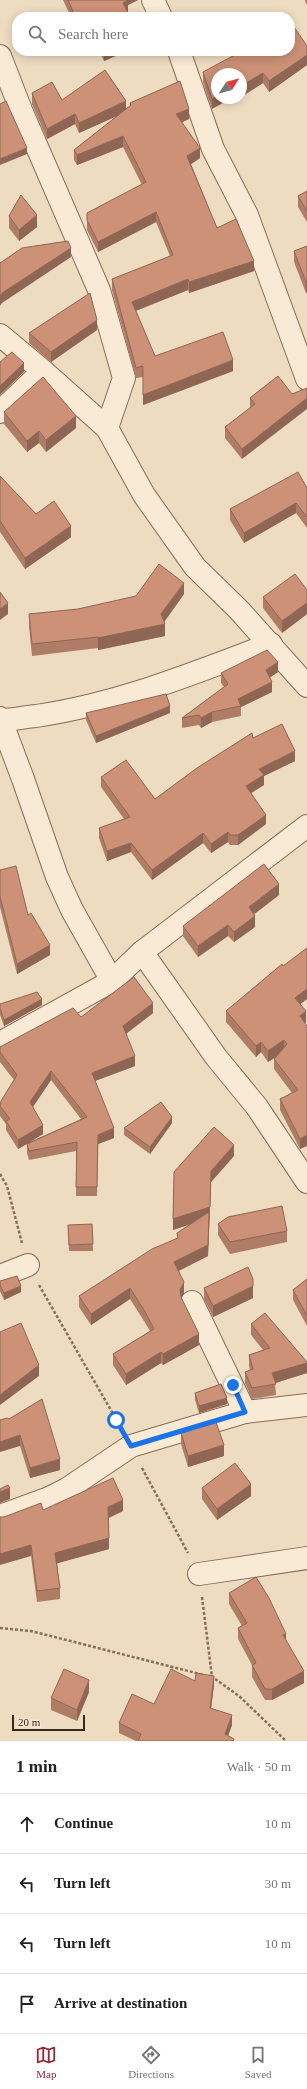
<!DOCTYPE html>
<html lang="en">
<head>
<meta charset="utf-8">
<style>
	body { margin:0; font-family:"Times New Roman",serif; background:#f2f2f2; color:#222 }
	.compass { position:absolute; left:211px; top:68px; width:36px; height:36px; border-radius:50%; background:#fff; box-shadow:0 2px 10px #0003; rotate:53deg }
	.scale { position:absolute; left:12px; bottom:10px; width:73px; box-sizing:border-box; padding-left:4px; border:2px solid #37271d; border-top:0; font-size:11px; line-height:14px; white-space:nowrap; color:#37271d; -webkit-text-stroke:3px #f5e7d1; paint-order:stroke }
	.stop { position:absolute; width:12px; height:12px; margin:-9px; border:3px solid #1a73e8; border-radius:50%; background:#fff }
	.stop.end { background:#1a73e8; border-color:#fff; box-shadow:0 1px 4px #0008 }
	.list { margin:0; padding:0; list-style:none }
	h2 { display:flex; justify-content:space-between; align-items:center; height:52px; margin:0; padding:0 16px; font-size:17px }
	h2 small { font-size:13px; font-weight:400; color:#767676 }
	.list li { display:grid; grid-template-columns:26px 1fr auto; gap:12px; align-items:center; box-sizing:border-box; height:60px; padding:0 16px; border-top:1px solid #e0e0e0 }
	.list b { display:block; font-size:15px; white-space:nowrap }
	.list em { font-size:13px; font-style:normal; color:#767676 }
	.icon { flex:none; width:22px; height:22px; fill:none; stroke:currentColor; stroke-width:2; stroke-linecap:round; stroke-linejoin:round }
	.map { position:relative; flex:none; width:307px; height:1741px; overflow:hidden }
	.search { position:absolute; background:#fff; box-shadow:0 2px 10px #0003; left:12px; right:12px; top:12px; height:44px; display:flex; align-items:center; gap:10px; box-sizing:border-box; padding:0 14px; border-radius:16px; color:#767676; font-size:15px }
	.sheet { height:292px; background:#fff }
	nav { display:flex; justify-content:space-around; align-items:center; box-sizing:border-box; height:56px; border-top:1px solid #e0e0e0; background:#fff; font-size:11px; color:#767676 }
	nav a { display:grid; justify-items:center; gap:2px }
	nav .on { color:#972935 }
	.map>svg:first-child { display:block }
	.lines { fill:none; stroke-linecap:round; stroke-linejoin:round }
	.minor-casing { stroke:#886d59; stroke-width:24 }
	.path { stroke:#886d59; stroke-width:2.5; stroke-dasharray:3 2; stroke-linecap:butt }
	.minor { stroke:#f9ead5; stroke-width:22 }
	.wall { fill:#af7d66; fill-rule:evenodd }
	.shaded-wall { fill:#8f6653 }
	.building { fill:#cc9177; stroke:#8f6653 }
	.route { stroke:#1a73e8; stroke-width:5 }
</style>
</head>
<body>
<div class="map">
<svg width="307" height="1741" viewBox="0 0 307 1741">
	<rect width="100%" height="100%" fill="#eedcc1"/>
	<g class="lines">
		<defs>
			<g id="minor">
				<path d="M 153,0 L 161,17"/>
				<path d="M 179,51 L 213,149 L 247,215 L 307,379"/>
				<path d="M 0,56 L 21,110 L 99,290 L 124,378 L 107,428"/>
				<path d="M 0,335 L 43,371 L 107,428 L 144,495 L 195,567 L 239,610 L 307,686"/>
				<path d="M 0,412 L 43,371"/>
				<path d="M 0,718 L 23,779 L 57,877 L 72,910 L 112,981"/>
				<path d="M 0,720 C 12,720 24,717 36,716 C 118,704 195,673 271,644"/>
				<path d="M 142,952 L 216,1057 L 257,1107 L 307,1182"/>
				<path d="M 0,1043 L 112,981 L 142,952 L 307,826"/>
				<path d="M 0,1276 L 28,1265"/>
				<path d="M 192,1302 L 245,1412"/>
				<path d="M 0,1516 L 49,1498 L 67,1489 L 131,1446 L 245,1412 L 307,1405"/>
				<path d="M 199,1574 L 307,1558"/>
			</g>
		</defs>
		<use href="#minor" class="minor-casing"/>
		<g class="path">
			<path d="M 0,1174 L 7,1186 L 22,1243"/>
			<path d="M 39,1285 L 120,1426"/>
			<path d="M 142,1468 L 188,1553"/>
			<path d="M 202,1597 L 212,1677"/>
			<path d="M 0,1628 L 31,1631 L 204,1675"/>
			<path d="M 211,1676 L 239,1696 L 286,1741"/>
		</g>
		<use href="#minor" class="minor"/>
	</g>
	<g class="wall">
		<path d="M 63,0 L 138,0 L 128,5 L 128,11 L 127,11 L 130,17 L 71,17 Z"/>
		<path d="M 305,0 L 307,0 L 307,5 L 305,1 Z"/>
		<path d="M 307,46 L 307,65 L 269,92 L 263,83 L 241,97 L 241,74 L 212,109 L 203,82 L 203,72 Z"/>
		<path d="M 99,51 L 127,51 L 104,61 Z"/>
		<path d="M 32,93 L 62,100 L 126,110 L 130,106 L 130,103 L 189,119 L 182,122 L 200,158 L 191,164 L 217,228 L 254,271 L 189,293 L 188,290 L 136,311 L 155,356 L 233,371 L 143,405 L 143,377 L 136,378 L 112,290 L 112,279 L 170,256 L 156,222 L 98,252 L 87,230 L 87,213 L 142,185 L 123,147 L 77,165 L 74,160 L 74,150 L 119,115 L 79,133 L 75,124 L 47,139 L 32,104 Z"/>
		<path d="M 307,191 L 307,222 L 298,207 L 298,196 Z"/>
		<path d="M 9,216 L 37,227 L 19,241 L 9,228 Z"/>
		<path d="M 307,246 L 306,293 L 294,262 L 294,251 Z"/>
		<path d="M 97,330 L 51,362 L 29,343 L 29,333 Z"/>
		<path d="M 278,376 L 242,459 L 225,438 L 225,427 L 250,408 L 250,398 Z"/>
		<path d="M 4,412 L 76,428 L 46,452 L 39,443 L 27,452 L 4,424 Z"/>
		<path d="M 0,476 L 36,514 L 71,537 L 25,569 L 0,532 Z"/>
		<path d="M 307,488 L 307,528 L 296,513 L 244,543 L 230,520 L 230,509 Z"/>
		<path d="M 307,590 L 307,614 L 282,633 L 263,608 L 263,597 Z"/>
		<path d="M 184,594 L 164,622 L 165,636 L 98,650 L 98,648 L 32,656 L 29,626 L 29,614 L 78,609 Z"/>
		<path d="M 278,672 L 269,678 L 272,692 L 241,707 L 241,716 L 212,722 L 201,728 L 199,725 L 182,728 L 182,718 L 224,687 L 221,683 L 221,673 Z"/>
		<path d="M 86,713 L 170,713 L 96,743 L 86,720 Z"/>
		<path d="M 253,738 L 295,761 L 264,776 L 264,785 L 251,793 L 266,824 L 238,845 L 230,845 L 228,842 L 211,853 L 203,843 L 152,880 L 131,852 L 107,861 L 99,838 L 99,828 L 124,819 L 101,787 L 101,777 L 155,799 Z"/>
		<path d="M 0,870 L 28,915 L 50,955 L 17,974 L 0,907 Z"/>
		<path d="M 279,895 L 254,914 L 255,927 L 234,942 L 228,936 L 198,957 L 183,936 L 183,926 Z"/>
		<path d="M 307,948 L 307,999 L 300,1004 L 306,1022 L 305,1023 L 300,1149 L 280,1110 L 280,1099 L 292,1093 L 274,1069 L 274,1059 L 276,1057 L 268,1062 L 261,1052 L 256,1057 L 226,1022 L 226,1011 Z"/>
		<path d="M 0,1004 L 42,1005 L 4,1026 L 0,1015 Z"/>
		<path d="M 153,1013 L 126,1034 L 135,1066 L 95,1081 L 114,1138 L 98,1144 L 97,1196 L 76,1196 L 76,1151 L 29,1160 L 27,1153 L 27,1144 L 18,1149 L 6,1130 L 6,1124 L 0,1116 L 0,1106 L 14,1080 L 0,1062 L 0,1047 L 81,1017 ZM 51,1080 L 81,1119 L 30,1142 L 43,1134 L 33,1107 Z"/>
		<path d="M 172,1123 L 150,1154 L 124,1135 L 124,1128 Z"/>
		<path d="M 234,1156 L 211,1182 L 208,1256 L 179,1271 L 184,1293 L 181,1298 L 199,1345 L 163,1365 L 161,1363 L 126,1385 L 113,1365 L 113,1354 L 150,1331 L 144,1321 L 130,1299 L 91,1325 L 79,1307 L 79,1296 L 177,1238 L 177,1233 L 191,1224 L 173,1230 L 173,1219 Z"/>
		<path d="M 92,1224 L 93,1251 L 69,1251 L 68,1225 Z"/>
		<path d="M 218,1224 L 287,1231 L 287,1242 L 230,1254 L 218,1235 Z"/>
		<path d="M 307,1279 L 307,1326 L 293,1300 L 293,1290 Z"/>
		<path d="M 0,1281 L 21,1292 L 4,1300 L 0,1291 Z"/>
		<path d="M 253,1286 L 253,1298 L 213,1317 L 204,1299 L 204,1288 Z"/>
		<path d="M 251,1324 L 307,1362 L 307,1373 L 275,1383 L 276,1395 L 252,1399 L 245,1383 L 245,1372 L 250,1370 L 249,1366 L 249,1355 L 263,1350 L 251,1335 Z"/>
		<path d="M 195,1393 L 227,1404 L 199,1413 L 195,1400 Z"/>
		<path d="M 9,1419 L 60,1470 L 30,1478 L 20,1446 Z"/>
		<path d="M 181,1433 L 224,1456 L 188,1467 L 181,1444 Z"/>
		<path d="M 202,1488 L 251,1496 L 217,1520 L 202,1499 Z"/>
		<path d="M 43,1510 L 123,1511 L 109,1518 L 109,1549 L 57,1563 L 60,1588 L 60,1599 L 37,1602 L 31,1556 L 4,1517 Z"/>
		<path d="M 229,1593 L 286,1640 L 304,1683 L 272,1700 L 265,1700 L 252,1677 L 252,1665 L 238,1639 L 238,1628 L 242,1626 L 229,1604 Z"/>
		<path d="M 195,1681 L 214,1685 L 211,1708 L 232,1725 L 228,1736 L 234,1741 L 136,1741 L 119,1733 L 119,1723 Z"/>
		<path d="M 89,1692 L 77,1721 L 51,1710 L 51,1698 Z"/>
	</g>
	<g class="shaded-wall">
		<path d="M 126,0 L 138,0 L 128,5 L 128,11 L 123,14 L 123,3 Z"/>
		<path d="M 104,51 L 127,51 L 104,61 Z"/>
		<path d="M 307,55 L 307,65 L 269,92 L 269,81 Z"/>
		<path d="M 263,73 L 263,83 L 241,97 L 241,86 Z"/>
		<path d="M 217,96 L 217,98 L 232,98 L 212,109 L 212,99 Z"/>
		<path d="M 126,101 L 126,112 L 79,133 L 79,123 Z"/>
		<path d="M 189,109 L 189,119 L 176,125 L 176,114 Z"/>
		<path d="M 75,114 L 75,124 L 47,139 L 47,129 Z"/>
		<path d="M 123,136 L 123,147 L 77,165 L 77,155 Z"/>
		<path d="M 27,148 L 27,154 L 0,165 L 0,159 Z"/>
		<path d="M 200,148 L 200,158 L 187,167 L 187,156 Z"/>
		<path d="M 156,212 L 156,222 L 98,252 L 98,242 Z"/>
		<path d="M 37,215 L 37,227 L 19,241 L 19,230 Z"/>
		<path d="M 71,248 L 71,257 L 2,303 L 0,306 L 0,297 L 2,293 Z"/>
		<path d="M 254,261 L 254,271 L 189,293 L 189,282 Z"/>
		<path d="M 188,279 L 188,290 L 132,312 L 132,302 Z"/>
		<rect x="306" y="282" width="1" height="11"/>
		<path d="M 97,320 L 97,330 L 51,362 L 51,352 Z"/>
		<path d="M 233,360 L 233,371 L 143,405 L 143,395 Z"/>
		<path d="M 24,363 L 24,372 L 0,395 L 0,386 Z"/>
		<path d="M 307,398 L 307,409 L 242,459 L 242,449 Z"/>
		<path d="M 76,416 L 76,428 L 46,452 L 46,440 Z"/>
		<path d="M 39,431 L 39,443 L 27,452 L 27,441 Z"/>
		<path d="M 296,503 L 296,513 L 244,543 L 244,533 Z"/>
		<path d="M 71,526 L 71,537 L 25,569 L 25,558 Z"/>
		<path d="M 184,583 L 184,594 L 162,625 L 165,624 L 165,636 L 98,650 L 98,638 L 161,614 Z"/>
		<path d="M 8,603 L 8,614 L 0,620 L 0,609 Z"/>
		<path d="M 307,603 L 307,614 L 282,633 L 282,621 Z"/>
		<path d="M 278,662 L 278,672 L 266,680 L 266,670 Z"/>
		<path d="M 272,682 L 272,692 L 241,707 L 238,699 Z"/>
		<path d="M 170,706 L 170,713 L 96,743 L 96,736 Z"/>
		<path d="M 212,712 L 212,722 L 201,728 L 201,718 Z"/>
		<path d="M 295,751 L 295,761 L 264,776 L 264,785 L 246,796 L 246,786 L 259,769 Z"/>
		<path d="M 266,815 L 266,824 L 238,845 L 238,835 Z"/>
		<path d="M 228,832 L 228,842 L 211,853 L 211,844 Z"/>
		<path d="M 203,833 L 203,843 L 152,880 L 152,870 Z"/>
		<path d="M 131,843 L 131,852 L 107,861 L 107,851 Z"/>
		<path d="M 279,884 L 279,895 L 249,918 L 249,907 Z"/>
		<path d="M 255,916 L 255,927 L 234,942 L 234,932 Z"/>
		<path d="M 228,925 L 228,936 L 198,957 L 198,946 Z"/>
		<path d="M 50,945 L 50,955 L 17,974 L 17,964 Z"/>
		<path d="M 307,989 L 307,999 L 295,1008 L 295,998 Z"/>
		<path d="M 42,999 L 42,1005 L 4,1026 L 4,1020 Z"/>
		<path d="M 153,1003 L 153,1013 L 123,1036 L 123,1026 Z"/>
		<path d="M 306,1011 L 306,1022 L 300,1027 L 300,1016 Z"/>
		<path d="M 284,1040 L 284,1051 L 268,1062 L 268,1051 Z"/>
		<path d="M 261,1042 L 261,1052 L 256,1057 L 256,1046 Z"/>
		<path d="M 135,1056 L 135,1066 L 92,1082 L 92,1073 Z"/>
		<path d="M 51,1071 L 51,1080 L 30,1111 L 30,1102 Z"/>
		<path d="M 172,1117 L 172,1123 L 150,1154 L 150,1147 Z"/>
		<path d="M 43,1125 L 43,1134 L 18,1149 L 18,1140 Z"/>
		<path d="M 114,1128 L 114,1138 L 98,1144 L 97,1196 L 98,1135 Z"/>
		<path d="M 307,1135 L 307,1146 L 300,1149 L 300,1139 Z"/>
		<path d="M 234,1145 L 234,1156 L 211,1182 L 208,1256 L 174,1273 L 174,1262 L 209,1218 L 173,1230 L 173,1219 L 211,1171 Z"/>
		<path d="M 184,1282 L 184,1293 L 180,1301 L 180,1290 Z"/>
		<path d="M 21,1286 L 21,1292 L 4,1300 L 4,1293 Z"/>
		<path d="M 253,1286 L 253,1298 L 213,1317 L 213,1306 Z"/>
		<path d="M 130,1288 L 130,1299 L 91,1325 L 91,1314 Z"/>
		<path d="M 199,1334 L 199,1345 L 163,1365 L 163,1354 Z"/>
		<path d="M 161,1352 L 161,1363 L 126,1385 L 126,1374 Z"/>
		<path d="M 307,1363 L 307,1373 L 272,1384 L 272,1373 Z"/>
		<path d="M 39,1365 L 39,1376 L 0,1405 L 0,1395 Z"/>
		<path d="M 227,1398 L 227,1404 L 199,1413 L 199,1406 Z"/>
		<path d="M 20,1435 L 20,1446 L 0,1452 L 0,1442 Z"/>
		<path d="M 224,1445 L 224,1456 L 188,1467 L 188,1456 Z"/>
		<path d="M 60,1459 L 60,1470 L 30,1478 L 30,1468 Z"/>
		<path d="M 251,1484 L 251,1496 L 217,1520 L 217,1509 Z"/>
		<path d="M 10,1488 L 10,1499 L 0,1503 L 0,1492 Z"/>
		<path d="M 123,1500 L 123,1511 L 108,1518 L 108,1507 Z"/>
		<path d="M 109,1538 L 109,1549 L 55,1564 L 55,1553 Z"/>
		<path d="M 31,1545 L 31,1556 L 0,1565 L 0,1554 Z"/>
		<path d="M 286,1634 L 286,1645 L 283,1635 Z"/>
		<path d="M 304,1671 L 304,1683 L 272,1700 L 272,1689 Z"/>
		<path d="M 214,1676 L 214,1685 L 210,1717 L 210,1708 Z"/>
		<path d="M 89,1680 L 89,1692 L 77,1721 L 77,1710 Z"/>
		<path d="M 232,1715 L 232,1725 L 226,1741 L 225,1734 Z"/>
	</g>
	<g class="building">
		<path d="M 68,0 L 128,0 L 123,3 L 130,17 L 74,17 L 72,12 L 73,11 Z"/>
		<path d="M 292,24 L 307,46 L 307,55 L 269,81 L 263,73 L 241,86 L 241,74 L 217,74 L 217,96 L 212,99 L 203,72 L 242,51 L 290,51 L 290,25 Z"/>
		<path d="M 105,70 L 126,101 L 79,123 L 75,114 L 47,129 L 32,93 L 52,82 L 62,100 Z"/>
		<path d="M 180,81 L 189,109 L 176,114 L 200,148 L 187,156 L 217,228 L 236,219 L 254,261 L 189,282 L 188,279 L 132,302 L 155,356 L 223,332 L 233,360 L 143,395 L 143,366 L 136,368 L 112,279 L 173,255 L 156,212 L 98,242 L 87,220 L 87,213 L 146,182 L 123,136 L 77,155 L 74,150 L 131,105 L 130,103 Z"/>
		<path d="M 6,101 L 27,148 L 0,159 L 0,104 Z"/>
		<path d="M 307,191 L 307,211 L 298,196 Z"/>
		<path d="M 21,195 L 37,215 L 19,230 L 9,216 Z"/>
		<path d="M 68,241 L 71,248 L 2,293 L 0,297 L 0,263 L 22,248 Z"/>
		<path d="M 307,246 L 307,282 L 306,282 L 294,251 Z"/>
		<path d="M 90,293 L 97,320 L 51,352 L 29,333 Z"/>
		<path d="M 12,352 L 24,363 L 0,386 L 0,362 Z"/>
		<path d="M 278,376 L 292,394 L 307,388 L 307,398 L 242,449 L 225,427 L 255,404 L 250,398 Z"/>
		<path d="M 43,377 L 76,416 L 46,440 L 39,431 L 27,441 L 4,412 Z"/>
		<path d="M 298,472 L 307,488 L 307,517 L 296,503 L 244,533 L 230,509 Z"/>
		<path d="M 0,476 L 36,514 L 54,501 L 71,526 L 25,558 L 0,521 Z"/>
		<path d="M 159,564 L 184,583 L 161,614 L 165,624 L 98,638 L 98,637 L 32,644 L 29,614 L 78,609 L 136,596 Z"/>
		<path d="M 295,574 L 307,590 L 307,603 L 282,621 L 263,597 Z"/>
		<path d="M 0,592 L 8,603 L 0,609 Z"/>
		<path d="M 267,650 L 278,662 L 266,670 L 272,682 L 238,699 L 241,706 L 212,712 L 201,718 L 199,715 L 182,718 L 228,684 L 221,673 Z"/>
		<path d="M 166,694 L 170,706 L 96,736 L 86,713 Z"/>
		<path d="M 282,724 L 295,751 L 259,769 L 264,775 L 246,786 L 266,815 L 238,835 L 230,835 L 228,832 L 211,844 L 203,833 L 152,870 L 131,843 L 107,851 L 99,828 L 130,817 L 101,777 L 126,760 L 155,799 L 197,768 L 252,733 L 253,738 Z"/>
		<path d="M 264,864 L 279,884 L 249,907 L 255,916 L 234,932 L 228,925 L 198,946 L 183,926 Z"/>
		<path d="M 16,866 L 28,915 L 31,913 L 50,945 L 17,964 L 0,896 L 0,870 Z"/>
		<path d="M 307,948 L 307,989 L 295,998 L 306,1011 L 300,1016 L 307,1026 L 307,1135 L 300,1139 L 280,1099 L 298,1090 L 274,1059 L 287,1044 L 284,1040 L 268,1051 L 261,1042 L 256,1046 L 226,1011 L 282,964 L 283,966 Z"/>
		<path d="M 134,977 L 153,1003 L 123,1026 L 135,1056 L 92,1073 L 114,1128 L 98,1135 L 97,1187 L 76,1187 L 77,1142 L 29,1151 L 27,1144 L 87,1117 L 51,1071 L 30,1102 L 43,1125 L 18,1140 L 6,1121 L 10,1119 L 0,1106 L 1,1101 L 17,1075 L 0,1052 L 0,1047 L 73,1008 L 81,1017 Z"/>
		<path d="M 37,992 L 42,999 L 4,1020 L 0,1008 L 0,1004 Z"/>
		<path d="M 161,1102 L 172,1117 L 150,1147 L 124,1128 Z"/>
		<path d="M 214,1127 L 234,1145 L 211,1171 L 210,1207 L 173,1219 L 174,1172 Z"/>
		<path d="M 282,1206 L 287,1231 L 230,1242 L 218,1224 L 228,1217 Z"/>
		<path d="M 209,1212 L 208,1245 L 174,1262 L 184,1282 L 180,1290 L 181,1297 L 199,1334 L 163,1354 L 161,1352 L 126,1374 L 113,1354 L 154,1329 L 144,1310 L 130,1288 L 91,1314 L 79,1296 L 152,1249 L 178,1238 L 177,1233 Z"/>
		<path d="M 92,1224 L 93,1244 L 69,1245 L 68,1225 Z"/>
		<path d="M 248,1267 L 253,1279 L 253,1286 L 213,1306 L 204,1288 Z"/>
		<path d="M 17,1276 L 21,1286 L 4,1293 L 0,1285 L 0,1281 Z"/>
		<path d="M 307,1279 L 307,1316 L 293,1290 Z"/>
		<path d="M 265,1313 L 307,1362 L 307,1363 L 272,1373 L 276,1384 L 252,1388 L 245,1372 L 253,1369 L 249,1355 L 270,1348 L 251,1324 Z"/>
		<path d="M 21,1323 L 39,1365 L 0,1395 L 0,1332 Z"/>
		<path d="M 221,1384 L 227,1398 L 199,1406 L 195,1393 Z"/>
		<path d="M 42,1399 L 60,1459 L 30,1468 L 20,1435 L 0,1442 L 0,1420 L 7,1418 L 9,1419 Z"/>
		<path d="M 216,1422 L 224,1445 L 188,1456 L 181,1433 Z"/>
		<path d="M 235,1463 L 251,1484 L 217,1509 L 202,1488 Z"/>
		<path d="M 113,1478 L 123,1500 L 108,1507 L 109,1538 L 55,1553 L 60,1588 L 37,1591 L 31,1545 L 0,1554 L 0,1517 L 4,1517 L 41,1503 L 43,1510 Z"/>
		<path d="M 8,1485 L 10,1488 L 0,1492 L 0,1489 Z"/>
		<path d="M 256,1577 L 269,1598 L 286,1634 L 283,1635 L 304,1671 L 272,1689 L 265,1689 L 252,1665 L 256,1663 L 238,1628 L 247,1623 L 229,1593 Z"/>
		<path d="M 64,1669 L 89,1680 L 77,1710 L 51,1698 Z"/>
		<path d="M 171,1669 L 195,1681 L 196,1673 L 214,1676 L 210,1708 L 232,1715 L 225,1734 L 234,1739 L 233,1741 L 138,1741 L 141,1734 L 119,1723 L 132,1694 L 154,1704 Z"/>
	</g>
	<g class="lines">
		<path class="route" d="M 116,1420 L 131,1446 L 245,1412 L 233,1385"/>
	</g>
</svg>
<svg class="compass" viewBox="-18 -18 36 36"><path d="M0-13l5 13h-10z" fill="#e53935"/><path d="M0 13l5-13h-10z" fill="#767676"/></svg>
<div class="scale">20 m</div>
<div class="stop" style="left:116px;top:1420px"></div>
<div class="stop end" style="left:233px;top:1385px"></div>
<div class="search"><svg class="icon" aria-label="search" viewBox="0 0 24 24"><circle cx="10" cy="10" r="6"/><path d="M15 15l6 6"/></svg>Search here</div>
</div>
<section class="sheet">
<h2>1 min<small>Walk · 50 m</small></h2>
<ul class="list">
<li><svg class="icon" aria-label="ahead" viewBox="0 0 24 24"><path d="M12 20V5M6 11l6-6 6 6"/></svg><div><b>Continue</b></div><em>10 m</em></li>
<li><svg class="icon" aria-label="left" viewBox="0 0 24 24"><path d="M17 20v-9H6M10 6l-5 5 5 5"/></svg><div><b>Turn left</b></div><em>30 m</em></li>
<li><svg class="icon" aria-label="left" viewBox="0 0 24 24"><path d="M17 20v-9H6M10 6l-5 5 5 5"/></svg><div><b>Turn left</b></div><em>10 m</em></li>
<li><svg class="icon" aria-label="arrive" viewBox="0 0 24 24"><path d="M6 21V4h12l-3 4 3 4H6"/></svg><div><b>Arrive at destination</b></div></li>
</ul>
</section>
<nav>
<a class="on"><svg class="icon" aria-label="map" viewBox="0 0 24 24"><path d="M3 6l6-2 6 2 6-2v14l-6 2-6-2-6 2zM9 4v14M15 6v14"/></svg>Map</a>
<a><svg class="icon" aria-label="directions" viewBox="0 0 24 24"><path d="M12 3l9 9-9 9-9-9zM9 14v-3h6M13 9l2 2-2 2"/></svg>Directions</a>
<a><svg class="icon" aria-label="saved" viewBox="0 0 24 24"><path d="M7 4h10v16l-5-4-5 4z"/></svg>Saved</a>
</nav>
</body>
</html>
